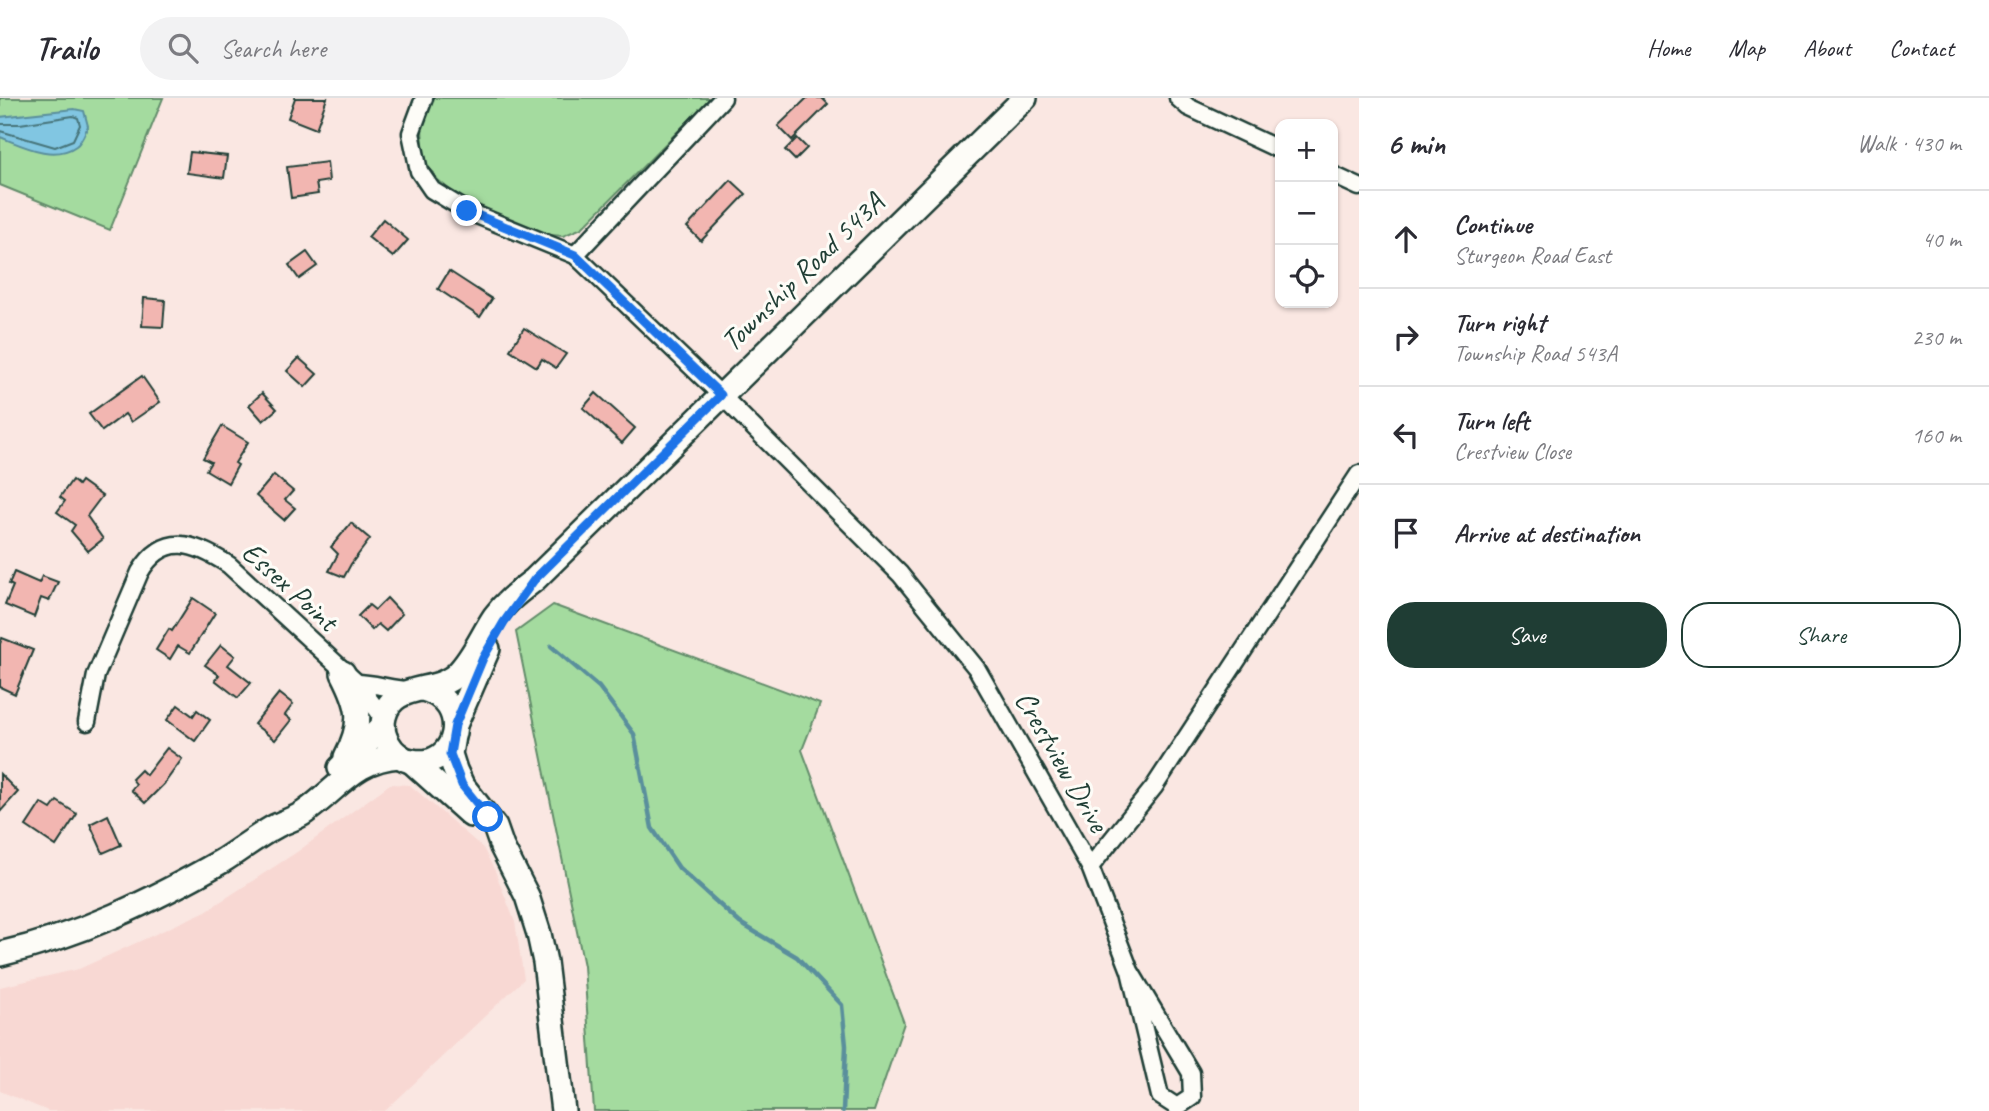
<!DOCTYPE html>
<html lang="en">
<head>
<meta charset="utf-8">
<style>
	body { margin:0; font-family:Caveat,sans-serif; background:#f2f2f3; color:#2b2b33 }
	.controls { position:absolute; right:21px; top:21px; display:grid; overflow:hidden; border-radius:14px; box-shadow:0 2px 5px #0004 }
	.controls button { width:63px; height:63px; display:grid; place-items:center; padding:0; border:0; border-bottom:2px solid #e1e1e2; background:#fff; color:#2b2b33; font:35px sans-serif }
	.stop { position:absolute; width:21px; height:21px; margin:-16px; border:5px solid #1a73e8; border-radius:50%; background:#fff }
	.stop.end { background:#1a73e8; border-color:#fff; box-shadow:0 2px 7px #0008 }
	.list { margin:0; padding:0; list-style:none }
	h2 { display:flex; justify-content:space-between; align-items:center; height:91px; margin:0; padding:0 28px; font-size:30px }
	h2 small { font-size:23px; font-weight:400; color:#7c7c81 }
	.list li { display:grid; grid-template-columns:46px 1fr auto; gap:21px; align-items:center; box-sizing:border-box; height:98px; padding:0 28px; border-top:2px solid #e1e1e2 }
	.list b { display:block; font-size:26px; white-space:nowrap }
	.list p { margin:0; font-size:23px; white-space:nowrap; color:#7c7c81 }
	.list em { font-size:23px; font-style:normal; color:#7c7c81 }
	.actions { display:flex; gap:14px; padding:21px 28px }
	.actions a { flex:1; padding:16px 0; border:2px solid #1f3d34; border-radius:28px; text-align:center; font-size:24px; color:#1f3d34 }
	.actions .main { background:#1f3d34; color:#fff }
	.icon { flex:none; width:38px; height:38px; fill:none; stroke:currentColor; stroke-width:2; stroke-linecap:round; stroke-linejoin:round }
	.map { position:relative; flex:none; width:1359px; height:1013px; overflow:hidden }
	header { display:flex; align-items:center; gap:42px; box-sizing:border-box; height:98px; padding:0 35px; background:#fff; border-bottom:2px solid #e1e1e2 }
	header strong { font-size:33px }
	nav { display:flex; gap:38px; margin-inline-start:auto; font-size:24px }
	.search { width:490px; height:63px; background:#f2f2f3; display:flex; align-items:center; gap:18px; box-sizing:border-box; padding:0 24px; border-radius:38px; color:#7c7c81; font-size:26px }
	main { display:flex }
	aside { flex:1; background:#fff }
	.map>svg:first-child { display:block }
	.built { fill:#f8d8d3 }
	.green { fill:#a4db9f; stroke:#628c6a; stroke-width:2 }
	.water { fill:#81c6e2; stroke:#5a8f9c; stroke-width:2 }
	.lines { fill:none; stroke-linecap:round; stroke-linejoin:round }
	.shore { stroke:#46747a; stroke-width:2 }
	.stream { stroke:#5a8f9c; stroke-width:4.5 }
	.building { fill:#f2b6b1; stroke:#1f3d34; stroke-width:2 }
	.minor-casing { stroke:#1f3d34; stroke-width:21 }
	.secondary-casing { stroke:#1f3d34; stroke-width:28 }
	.minor { stroke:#fdfcf7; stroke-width:16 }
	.secondary { stroke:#fdfcf7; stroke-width:23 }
	.route { stroke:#1a73e8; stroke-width:9 }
	.labels { text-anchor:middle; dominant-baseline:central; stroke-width:6; stroke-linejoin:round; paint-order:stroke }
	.street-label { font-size:30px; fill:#1f3d34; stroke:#fdfcf7 }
</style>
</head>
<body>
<header>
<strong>Trailo</strong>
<div class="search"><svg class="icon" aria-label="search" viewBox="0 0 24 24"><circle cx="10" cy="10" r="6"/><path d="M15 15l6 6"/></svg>Search here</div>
<nav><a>Home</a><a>Map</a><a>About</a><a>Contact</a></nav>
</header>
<main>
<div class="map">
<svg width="1359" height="1013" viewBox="0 0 1359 1013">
	<rect width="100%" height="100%" fill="#fae7e2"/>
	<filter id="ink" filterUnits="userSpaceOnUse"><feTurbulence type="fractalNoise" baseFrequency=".0143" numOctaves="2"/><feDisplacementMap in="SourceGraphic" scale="14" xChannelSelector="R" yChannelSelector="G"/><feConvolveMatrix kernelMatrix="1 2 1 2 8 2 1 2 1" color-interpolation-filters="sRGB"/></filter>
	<g filter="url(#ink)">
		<path class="built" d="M 390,686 L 410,687 L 483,750 L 495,773 L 515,824 L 524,881 L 385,1013 L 48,1013 L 0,993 L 0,889 L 79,871 L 206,813 L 297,754 Z"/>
		<g class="green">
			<path d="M 0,0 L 163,0 L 110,132 L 0,87 Z"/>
			<path d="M 431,0 L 711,0 L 582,130 L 563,138 L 539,136 L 458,99 L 438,82 L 424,62 L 422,30 Z"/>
			<path d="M 553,507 L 820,606 L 802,652 L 904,925 L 874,1013 L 594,1013 L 584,868 L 516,534 Z"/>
		</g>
		<path class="water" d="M 74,11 L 84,13 L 88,28 C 85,34 82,44 76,48 C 54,64 23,48 0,39 L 0,19 Z"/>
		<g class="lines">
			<path class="shore" d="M 0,26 L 20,26 L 73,18 L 78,20 L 80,27 L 73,42 L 55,49 L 0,33"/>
			<path class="stream" d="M 551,548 L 599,589 L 634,636 L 652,730 L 679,770 L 740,825 L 797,859 L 842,907 L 846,948 L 843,1013"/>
		</g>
		<g class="building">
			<path d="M 295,0 L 327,0 L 316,31 L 288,20 Z"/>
			<path d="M 807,0 L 822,0 L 828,6 L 792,42 L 778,28 Z"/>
			<path d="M 797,40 L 807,50 L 795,62 L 785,52 Z"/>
			<path d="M 190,54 L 227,58 L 224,80 L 187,75 Z"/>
			<path d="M 327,64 L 329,83 L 316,85 L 318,96 L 291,100 L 287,69 Z"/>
			<path d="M 731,82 L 746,96 L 701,143 L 687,129 Z"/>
			<path d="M 383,121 L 408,142 L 393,159 L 368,139 Z"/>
			<path d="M 307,154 L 317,168 L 299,181 L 289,167 Z"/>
			<path d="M 449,173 L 492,201 L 480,219 L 438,191 Z"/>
			<path d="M 144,200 L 165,202 L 163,229 L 142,228 Z"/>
			<path d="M 524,230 L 566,256 L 556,270 L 542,261 L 537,269 L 510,252 Z"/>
			<path d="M 299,260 L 317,276 L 305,289 L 287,273 Z"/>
			<path d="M 142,278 L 160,304 L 131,324 L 125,316 L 102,333 L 89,316 Z"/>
			<path d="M 262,295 L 277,311 L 263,323 L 249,307 Z"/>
			<path d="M 596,295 L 635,330 L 622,345 L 583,310 Z"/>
			<path d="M 222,328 L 248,344 L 235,365 L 238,367 L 228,385 L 206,372 L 211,364 L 203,360 Z"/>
			<path d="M 274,377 L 293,393 L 285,402 L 295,410 L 284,422 L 256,398 Z"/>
			<path d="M 72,382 L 78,387 L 81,383 L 102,398 L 87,418 L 103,441 L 88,453 L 71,433 L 75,427 L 57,414 L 65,403 L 60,399 Z"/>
			<path d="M 351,425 L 370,441 L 351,466 L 344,479 L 329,473 L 338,456 L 331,449 Z"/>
			<path d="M 14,474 L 39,485 L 42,478 L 58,484 L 49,503 L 41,500 L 34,519 L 5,507 L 13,488 L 9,486 Z"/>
			<path d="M 193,500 L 215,515 L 190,555 L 178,548 L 170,561 L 156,552 L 169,531 L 172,533 Z"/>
			<path d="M 387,500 L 402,516 L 386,533 L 378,526 L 372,532 L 358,518 L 369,507 L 375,512 Z"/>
			<path d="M 2,540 L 33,552 L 15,596 L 0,589 L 0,546 Z"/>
			<path d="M 221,547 L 235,558 L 228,567 L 251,585 L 238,600 L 215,582 L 219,577 L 205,567 Z"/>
			<path d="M 279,595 L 293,606 L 285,617 L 291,622 L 275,642 L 254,626 Z"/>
			<path d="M 178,607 L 193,618 L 197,612 L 210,622 L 195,643 L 167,622 Z"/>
			<path d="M 167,650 L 182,661 L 164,686 L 145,705 L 131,692 L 136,686 L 132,681 L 141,672 L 146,677 Z"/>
			<path d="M 0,676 L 18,694 L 0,714 Z"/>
			<path d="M 57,703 L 77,716 L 56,748 L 26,728 L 41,705 L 51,711 Z"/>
			<path d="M 108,717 L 121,747 L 103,755 L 90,726 Z"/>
		</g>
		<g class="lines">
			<defs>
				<g id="minor">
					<path d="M 424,0 L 411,35 L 419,73 L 432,92 L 467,113 L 575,157 L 721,297 L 900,476 L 977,571 L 1090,769 L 1130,873 L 1160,998 L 1177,1009 L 1192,999 L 1191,975 L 1130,873"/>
					<path d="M 1178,0 L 1188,9 L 1280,52"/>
					<path d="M 1333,77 L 1359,89"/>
					<path d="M 575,157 L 723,0"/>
					<path d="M 357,585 C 375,585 392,592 410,592"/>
					<path d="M 87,624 L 96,577 L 140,474 C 165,433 195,445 229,467 L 357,585 L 384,621"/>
					<path d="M 1090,769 L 1154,689 L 1359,376"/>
				</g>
				<g id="secondary">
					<path d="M 343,575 C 360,608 364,624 346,659"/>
					<path d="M 423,591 C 473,604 459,672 412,663 C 402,662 393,654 388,645 C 383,637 382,628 384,619 C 392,583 436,597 457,576 C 474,559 482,537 495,518 C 506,503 520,493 534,482 L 1025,0"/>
					<path d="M 455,627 L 488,551"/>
					<path d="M 452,644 L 450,656 L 455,672 L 462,687 L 495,729 L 502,749 L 527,798 L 539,836 L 545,864 L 563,1013"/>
					<path d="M 411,663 L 471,717"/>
					<path d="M 340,670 L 383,628"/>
					<path d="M 0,856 C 79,838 152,803 222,763 C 240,752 257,738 276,728 C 286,723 297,720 305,714 C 338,691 356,660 400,658"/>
				</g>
			</defs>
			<use href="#minor" class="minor-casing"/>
			<use href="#secondary" class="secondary-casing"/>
			<use href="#minor" class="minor"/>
			<use href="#secondary" class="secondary"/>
		</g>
	</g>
	<g class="lines" filter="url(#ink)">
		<path class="route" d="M 467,113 L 575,157 L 721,297 L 534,482 L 504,524 L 483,560 L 455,627 L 450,656 L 462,687 L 488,719"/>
	</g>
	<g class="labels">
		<g class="street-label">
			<text transform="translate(802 174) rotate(-44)">Township Road 543A</text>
			<text transform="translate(290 488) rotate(42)">Essex Point</text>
			<text transform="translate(1062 663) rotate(60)">Crestview Drive</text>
		</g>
	</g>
</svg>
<div class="controls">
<button>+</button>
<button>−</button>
<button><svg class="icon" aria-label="locate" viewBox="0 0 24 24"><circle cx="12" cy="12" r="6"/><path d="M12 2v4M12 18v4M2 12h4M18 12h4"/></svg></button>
</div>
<div class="stop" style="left:488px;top:719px"></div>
<div class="stop end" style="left:467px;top:113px"></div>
</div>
<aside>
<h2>6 min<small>Walk · 430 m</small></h2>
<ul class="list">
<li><svg class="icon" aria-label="ahead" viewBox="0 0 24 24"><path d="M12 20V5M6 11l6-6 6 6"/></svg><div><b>Continue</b><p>Sturgeon Road East</p></div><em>40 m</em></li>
<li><svg class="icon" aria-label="right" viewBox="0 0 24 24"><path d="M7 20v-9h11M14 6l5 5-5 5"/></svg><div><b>Turn right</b><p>Township Road 543A</p></div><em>230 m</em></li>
<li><svg class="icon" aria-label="left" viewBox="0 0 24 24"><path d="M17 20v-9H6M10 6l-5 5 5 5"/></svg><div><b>Turn left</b><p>Crestview Close</p></div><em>160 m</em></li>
<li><svg class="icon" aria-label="arrive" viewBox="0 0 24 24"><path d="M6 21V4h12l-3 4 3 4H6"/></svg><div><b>Arrive at destination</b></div></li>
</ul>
<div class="actions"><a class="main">Save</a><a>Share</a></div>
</aside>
</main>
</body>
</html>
